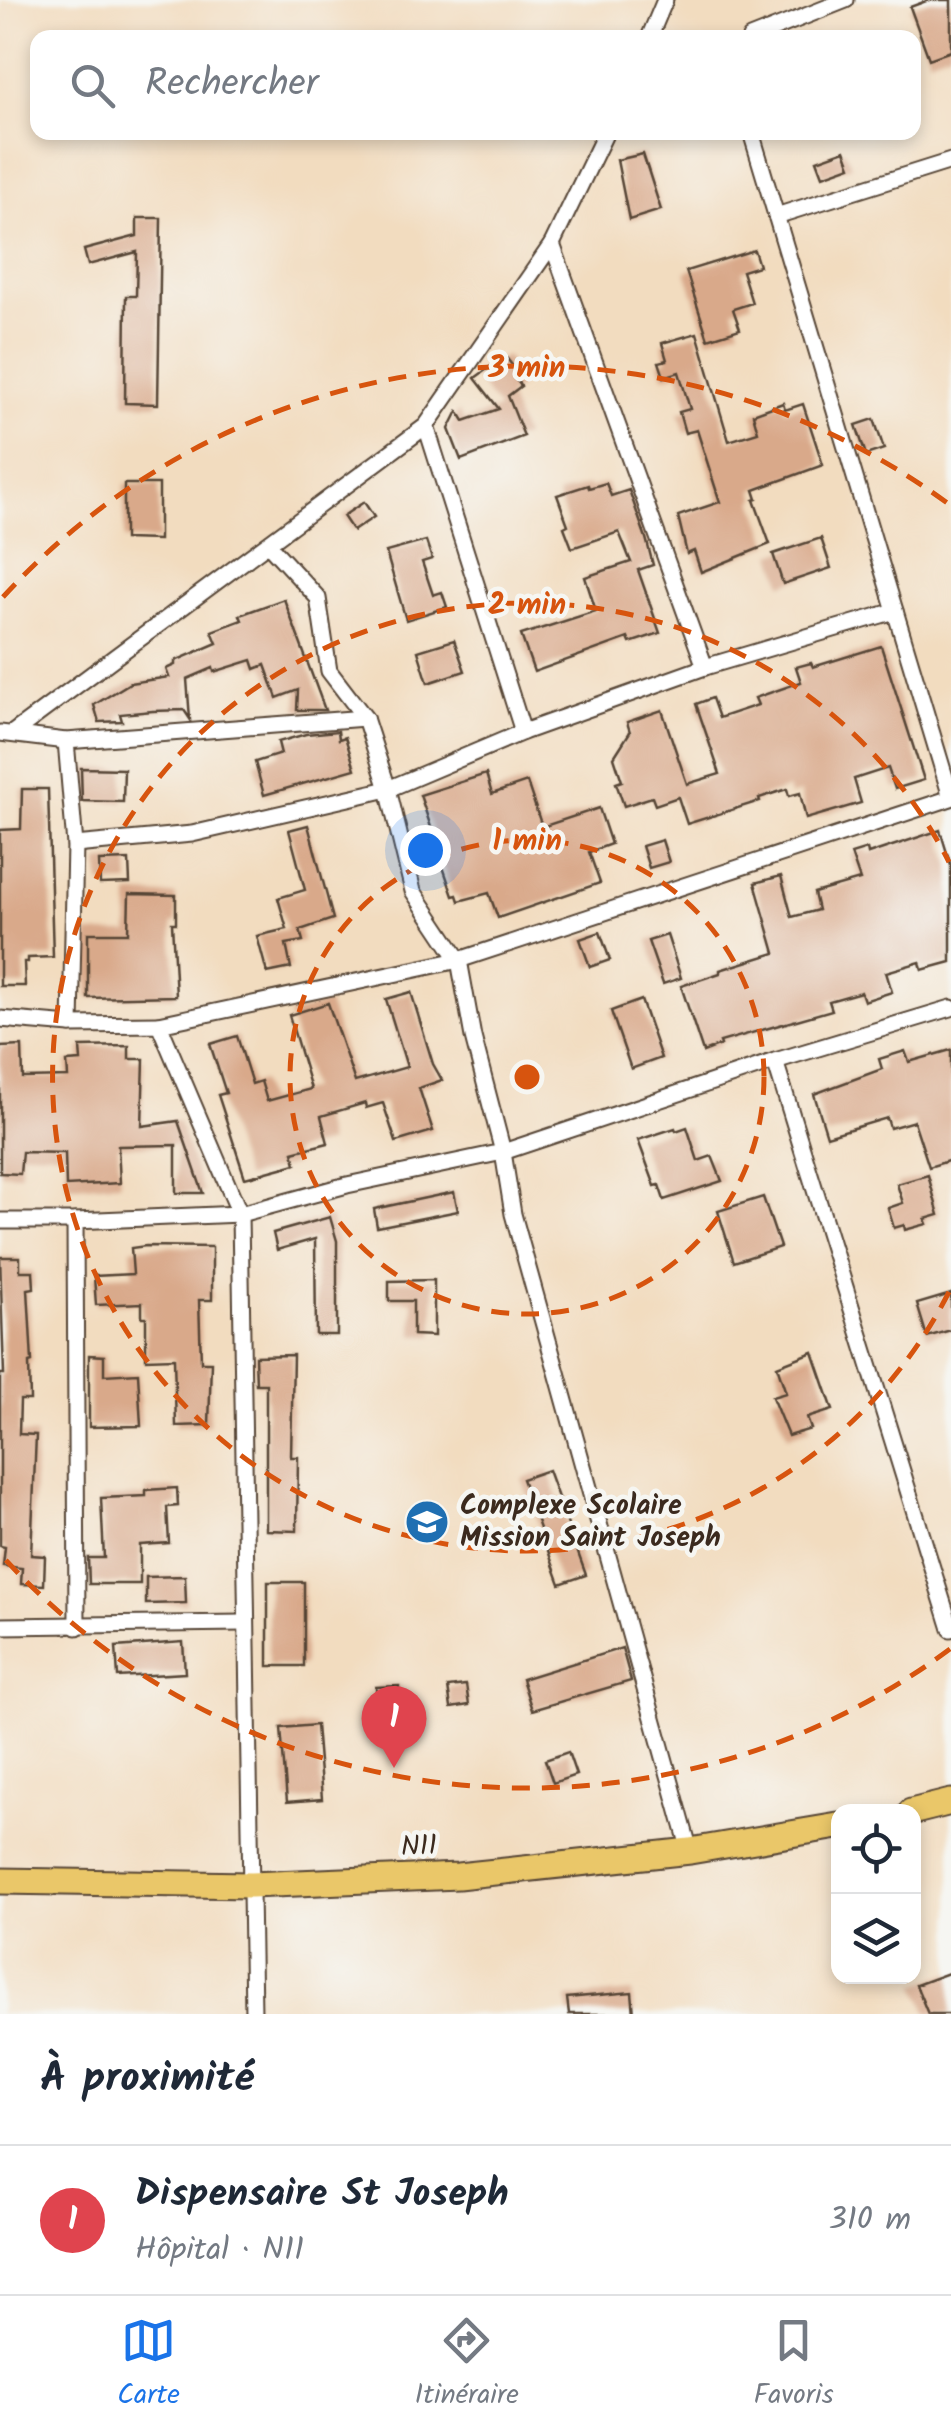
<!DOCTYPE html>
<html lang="fr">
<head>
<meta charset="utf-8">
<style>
	body { margin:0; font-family:Kalam,sans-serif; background:#f2f2f3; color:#1f2937 }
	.controls { position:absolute; right:30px; bottom:30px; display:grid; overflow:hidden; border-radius:20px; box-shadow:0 5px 15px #0003 }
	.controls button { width:90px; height:90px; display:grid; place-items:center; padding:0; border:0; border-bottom:2px solid #e0e1e3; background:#fff; color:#1f2937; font:50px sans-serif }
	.you { position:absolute; left:425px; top:850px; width:35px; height:35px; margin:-25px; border:8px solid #fff; border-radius:50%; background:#1a73e8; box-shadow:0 0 0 15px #1a73e833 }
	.badge { display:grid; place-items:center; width:65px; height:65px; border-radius:50%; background:#1a73e8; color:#fff; font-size:32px; font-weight:700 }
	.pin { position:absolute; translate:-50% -82px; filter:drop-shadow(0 2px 5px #0008) }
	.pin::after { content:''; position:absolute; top:52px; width:35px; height:30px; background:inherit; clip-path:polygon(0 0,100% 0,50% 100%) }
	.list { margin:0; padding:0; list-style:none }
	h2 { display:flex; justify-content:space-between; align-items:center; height:130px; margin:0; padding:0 40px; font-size:42px }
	h2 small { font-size:32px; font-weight:400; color:#747a83 }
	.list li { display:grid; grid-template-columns:65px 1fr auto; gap:30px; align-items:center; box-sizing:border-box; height:150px; padding:0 40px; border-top:2px solid #e0e1e3 }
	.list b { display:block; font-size:38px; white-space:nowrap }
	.list p { margin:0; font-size:32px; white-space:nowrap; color:#747a83 }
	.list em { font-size:32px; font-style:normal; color:#747a83 }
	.icon { flex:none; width:55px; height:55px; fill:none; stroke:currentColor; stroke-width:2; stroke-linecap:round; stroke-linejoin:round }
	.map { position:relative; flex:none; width:951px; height:2014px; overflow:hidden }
	.search { position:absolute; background:#fff; box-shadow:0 5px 15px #0003; left:30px; right:30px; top:30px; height:110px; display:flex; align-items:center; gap:25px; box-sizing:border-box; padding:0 35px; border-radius:20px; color:#747a83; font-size:38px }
	.sheet { height:280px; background:#fff }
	nav { display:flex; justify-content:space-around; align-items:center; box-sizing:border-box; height:140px; border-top:2px solid #e0e1e3; background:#fff; font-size:28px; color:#747a83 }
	nav a { display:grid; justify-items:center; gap:5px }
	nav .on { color:#1a73e8 }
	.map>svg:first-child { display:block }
	.building { fill:#d9a98a }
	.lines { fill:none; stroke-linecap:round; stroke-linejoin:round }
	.minor-casing { stroke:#564536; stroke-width:19 }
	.primary-casing { stroke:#564536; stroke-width:29 }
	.minor { stroke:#fff; stroke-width:15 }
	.primary { stroke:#eac769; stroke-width:25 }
	.ring { fill:none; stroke:#d7540e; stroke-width:5; stroke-dasharray:18 12 }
	.labels { text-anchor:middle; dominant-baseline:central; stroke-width:9; stroke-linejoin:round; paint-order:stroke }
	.poi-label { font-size:28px; font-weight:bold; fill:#3b2a1e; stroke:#f6f6f2; text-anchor:start }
	.street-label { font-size:28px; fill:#3b2a1e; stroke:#f6f6f2 }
	.centre { fill:#d7540e; stroke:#f6f6f2; stroke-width:5 }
	.ring-label { font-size:30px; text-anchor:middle; font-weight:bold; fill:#d7540e; stroke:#f6f6f2; stroke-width:9; stroke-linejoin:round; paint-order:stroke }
</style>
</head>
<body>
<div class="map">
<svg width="951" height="2014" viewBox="0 0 951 2014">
	<rect width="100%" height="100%" fill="#f6f6f2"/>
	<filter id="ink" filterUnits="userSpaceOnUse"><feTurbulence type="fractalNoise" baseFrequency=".01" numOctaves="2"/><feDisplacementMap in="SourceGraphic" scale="20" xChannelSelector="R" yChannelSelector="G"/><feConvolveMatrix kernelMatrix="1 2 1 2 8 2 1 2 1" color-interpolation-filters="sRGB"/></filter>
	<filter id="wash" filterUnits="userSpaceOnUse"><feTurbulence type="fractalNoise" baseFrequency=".0048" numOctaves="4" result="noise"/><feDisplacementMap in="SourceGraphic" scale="40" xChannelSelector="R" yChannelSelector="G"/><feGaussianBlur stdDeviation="2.25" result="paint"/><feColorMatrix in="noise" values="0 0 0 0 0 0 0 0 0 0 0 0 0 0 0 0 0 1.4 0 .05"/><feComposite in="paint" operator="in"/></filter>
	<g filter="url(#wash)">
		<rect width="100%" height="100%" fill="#f2dcbf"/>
		<g id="blocks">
			<g class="building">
				<path d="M 929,0 L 951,0 L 951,51 L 929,59 L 910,7 Z"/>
				<path d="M 845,150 L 851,166 L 823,176 L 817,160 Z"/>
				<path d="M 643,154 L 661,210 L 629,220 L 617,160 Z"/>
				<path d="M 137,218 L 161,218 L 158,404 L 125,403 L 126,296 L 136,296 L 137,252 L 88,265 L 84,250 L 137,236 Z"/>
				<path d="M 754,250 L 759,266 L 742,271 L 752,303 L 733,309 L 740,329 L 708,339 L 686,271 Z"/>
				<path d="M 697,333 L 729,441 L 758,432 L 753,414 L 783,403 L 785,410 L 803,404 L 823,465 L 754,490 L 757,499 L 754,500 L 770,544 L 701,572 L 694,551 L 687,554 L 678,516 L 720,502 L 697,430 L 685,433 L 679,412 L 690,409 L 679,372 L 664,377 L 659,362 L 667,360 L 662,343 Z"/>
				<path d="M 505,356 L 518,373 L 514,377 L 521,386 L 508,396 L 524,436 L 461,460 L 449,429 L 458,411 L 464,421 L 499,409 L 475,378 Z"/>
				<path d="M 874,419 L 884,449 L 866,455 L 856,425 Z"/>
				<path d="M 606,483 L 611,496 L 629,490 L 646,538 L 653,565 L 638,570 L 660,633 L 630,643 L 628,638 L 534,672 L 521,635 L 596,611 L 585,577 L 631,562 L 619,532 L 572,548 L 564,527 L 568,525 L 557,495 L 588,485 L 589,488 Z"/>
				<path d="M 124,484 L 159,484 L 159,540 L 124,539 Z"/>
				<path d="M 364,502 L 374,517 L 353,531 L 343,516 Z"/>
				<path d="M 821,538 L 831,568 L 783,584 L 773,554 Z"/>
				<path d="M 426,541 L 432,559 L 422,562 L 433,595 L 442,592 L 447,607 L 406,620 L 386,552 Z"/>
				<path d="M 284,599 L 325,710 L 297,710 L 298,690 L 277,698 L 265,665 L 255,669 L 252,660 L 214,672 L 213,668 L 187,679 L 190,719 L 184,710 L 153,711 L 120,714 L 122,721 L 99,722 L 94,705 L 130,683 L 169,677 L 166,669 L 175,665 L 175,661 L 217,643 L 212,631 L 242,620 L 240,615 Z"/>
				<path d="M 454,640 L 465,671 L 428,683 L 418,651 Z"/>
				<path d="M 881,646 L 924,780 L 895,789 L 888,768 L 854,779 L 861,803 L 806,819 L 800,793 L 789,796 L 787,789 L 759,798 L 760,801 L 687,824 L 678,797 L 655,805 L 652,797 L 624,806 L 616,783 L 622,781 L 614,757 L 630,732 L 627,722 L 662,710 L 687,784 L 720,774 L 696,704 L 712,698 L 719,718 L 758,705 L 755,698 L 801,682 L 796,667 L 811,663 L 813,667 Z"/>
				<path d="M 338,731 L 339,739 L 345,737 L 355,769 L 264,795 L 255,762 L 281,754 L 278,742 L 306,734 Z"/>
				<path d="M 81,768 L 124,769 L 123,802 L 82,801 Z"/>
				<path d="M 486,774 L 492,794 L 527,782 L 542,827 L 599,808 L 611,844 L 589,852 L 600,883 L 498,918 L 489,893 L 459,901 L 457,895 L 453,896 L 440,858 L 436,860 L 429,841 L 427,835 L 433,833 L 420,795 Z"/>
				<path d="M 22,789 L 48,789 L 53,957 L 28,958 L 28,962 L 24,962 L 25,986 L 0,986 L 0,830 L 21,829 Z"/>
				<path d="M 308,825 L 333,919 L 300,930 L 303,941 L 286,944 L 291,968 L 267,973 L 257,936 L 287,929 L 278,898 L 305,890 L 289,830 Z"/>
				<path d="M 940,830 L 951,866 L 951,962 L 922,970 L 920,962 L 886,972 L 892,992 L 864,1001 L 861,992 L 829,1001 L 832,1010 L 720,1042 L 721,1045 L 703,1052 L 681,986 L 720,973 L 720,970 L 775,953 L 755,883 L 781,876 L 792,917 L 818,910 L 814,893 L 860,880 L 851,854 L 867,849 L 868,854 Z"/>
				<path d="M 662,840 L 669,862 L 649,868 L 642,846 Z"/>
				<path d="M 129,860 L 130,883 L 100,884 L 99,861 Z"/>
				<path d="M 129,894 L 176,895 L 176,923 L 172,923 L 176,996 L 88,998 L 88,933 L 128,933 Z"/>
				<path d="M 600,932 L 610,960 L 590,967 L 580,939 Z"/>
				<path d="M 667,935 L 681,978 L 663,984 L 648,941 Z"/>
				<path d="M 411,992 L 433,1064 L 442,1080 L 419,1088 L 433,1131 L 396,1142 L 383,1103 L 366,1108 L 365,1103 L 321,1116 L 328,1143 L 293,1152 L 296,1164 L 245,1178 L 218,1095 L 226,1093 L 210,1044 L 237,1036 L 252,1084 L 261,1081 L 267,1101 L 311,1089 L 289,1015 L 328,1003 L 355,1082 L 407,1067 L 386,999 Z"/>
				<path d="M 641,1000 L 661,1058 L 631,1069 L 611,1011 Z"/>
				<path d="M 22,1046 L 23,1078 L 68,1077 L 67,1062 L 81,1061 L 80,1047 L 129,1046 L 129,1059 L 144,1059 L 142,1126 L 178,1121 L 203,1193 L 176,1193 L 176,1145 L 118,1146 L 120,1183 L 66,1186 L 65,1153 L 22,1152 L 20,1174 L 0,1173 L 0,1047 Z"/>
				<path d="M 951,1050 L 951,1160 L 929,1167 L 914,1121 L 890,1128 L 887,1118 L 827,1136 L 814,1094 L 882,1069 L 879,1059 L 905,1051 L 909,1062 Z"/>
				<path d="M 687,1127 L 698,1161 L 712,1156 L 722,1181 L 664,1200 L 659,1185 L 655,1186 L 638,1140 L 675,1128 L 676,1131 Z"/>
				<path d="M 928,1175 L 939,1215 L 925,1219 L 927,1224 L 905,1230 L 904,1225 L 894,1228 L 888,1208 L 903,1203 L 897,1184 Z"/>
				<path d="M 454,1192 L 458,1211 L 377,1227 L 374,1209 Z"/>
				<path d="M 763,1197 L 780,1247 L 734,1262 L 718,1211 Z"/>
				<path d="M 330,1217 L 337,1241 L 337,1335 L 316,1335 L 315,1239 L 277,1250 L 273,1233 Z"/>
				<path d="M 146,1246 L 212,1247 L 212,1300 L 199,1300 L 201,1362 L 211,1362 L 209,1425 L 176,1426 L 174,1358 L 146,1359 L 146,1317 L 142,1317 L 142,1303 L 96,1305 L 94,1276 L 133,1274 L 131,1248 Z"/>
				<path d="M 0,1257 L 20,1257 L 20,1271 L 33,1271 L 34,1288 L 28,1289 L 32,1362 L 29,1363 L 30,1400 L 20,1400 L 19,1434 L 36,1435 L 31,1555 L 45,1556 L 44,1585 L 21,1584 L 22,1568 L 3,1566 L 5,1547 L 0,1546 L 0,1374 L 4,1374 Z"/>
				<path d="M 434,1280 L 434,1336 L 413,1335 L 413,1301 L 389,1301 L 389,1281 Z"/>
				<path d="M 951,1294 L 951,1330 L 927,1337 L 917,1304 Z"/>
				<path d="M 813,1352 L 833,1410 L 807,1418 L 811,1429 L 788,1436 L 772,1397 L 786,1393 L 777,1366 Z"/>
				<path d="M 89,1355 L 104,1356 L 104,1375 L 138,1373 L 141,1426 L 89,1427 Z"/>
				<path d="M 293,1355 L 291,1457 L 298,1457 L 297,1531 L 266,1530 L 266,1384 L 256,1384 L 255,1356 Z"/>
				<path d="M 548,1470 L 586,1575 L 560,1584 L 522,1479 Z"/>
				<path d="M 177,1488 L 178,1506 L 167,1507 L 169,1543 L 140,1545 L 140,1584 L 89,1584 L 88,1558 L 104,1558 L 101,1498 L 146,1496 L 146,1490 Z"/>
				<path d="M 185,1576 L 186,1603 L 146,1604 L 146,1577 Z"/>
				<rect x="268" y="1582" width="36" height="84"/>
				<path d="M 183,1642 L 185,1673 L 118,1677 L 116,1647 Z"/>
				<path d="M 622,1648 L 631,1681 L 532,1710 L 522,1679 Z"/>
				<path d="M 466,1685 L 469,1705 L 451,1708 L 448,1687 Z"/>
				<path d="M 399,1686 L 398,1724 L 378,1724 L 376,1687 Z"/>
				<path d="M 316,1725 L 322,1799 L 287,1802 L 281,1728 Z"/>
				<path d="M 568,1752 L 576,1775 L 553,1783 L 545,1760 Z"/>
				<path d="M 951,1972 L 951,2014 L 928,2014 L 916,1985 Z"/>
				<path d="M 632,1992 L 634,2014 L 569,2014 L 567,1998 Z"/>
			</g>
		</g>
	</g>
	<g filter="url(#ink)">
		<use href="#blocks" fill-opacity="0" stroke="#564536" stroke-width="2.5"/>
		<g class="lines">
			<defs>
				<g id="minor">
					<path d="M 649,38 L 665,0"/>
					<path d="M 750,38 L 846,0"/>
					<path d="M 751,132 L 951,797"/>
					<path d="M 776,216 L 951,161"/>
					<path d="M 552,244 L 705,667"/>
					<path d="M 426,426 L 523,732"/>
					<path d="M 268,544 L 318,598 L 329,671 L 365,718 L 388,789 L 413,891 L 459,960 L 473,1037 L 503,1152 L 513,1214 L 690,1851"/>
					<path d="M 14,732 L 426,426 L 552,244 L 606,132"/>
					<path d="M 0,733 L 66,741 L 365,718"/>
					<path d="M 66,741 L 75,845 L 71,1025"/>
					<path d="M 75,845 L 192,834 L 388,789 L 523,732 L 705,667 L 895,611"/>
					<path d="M 0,1019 L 71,1025 L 159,1024 L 240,1214 L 253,2014"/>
					<path d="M 159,1024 L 459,960 L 951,798"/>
					<path d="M 775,1061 L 951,1629"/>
					<path d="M 0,1221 L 75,1221"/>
					<path d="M 0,1626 L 244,1623"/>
					<path d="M 77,1627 L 75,1221 L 240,1214 L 347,1185 L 503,1152 L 775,1061 L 951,1008"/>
				</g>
				<g id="primary">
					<path d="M 911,1812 L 951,1802"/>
					<path d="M 0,1881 L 251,1885 L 458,1876 L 690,1851 L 838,1826"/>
				</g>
			</defs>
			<use href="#minor" class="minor-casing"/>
			<use href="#primary" class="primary-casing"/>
			<use href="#minor" class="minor"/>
			<use href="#primary" class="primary"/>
		</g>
	</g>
	<g class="ring">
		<circle cx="527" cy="1077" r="237"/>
		<path d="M949 1292A474 474 0 1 1 949 862"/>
		<path d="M950 1649A711 711 0 0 1 3 1557M3 597A711 711 0 0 1 950 505"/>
	</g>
	<defs>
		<symbol id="school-disc" viewBox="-11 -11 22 22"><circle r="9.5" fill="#1f6fb2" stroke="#f6f6f2"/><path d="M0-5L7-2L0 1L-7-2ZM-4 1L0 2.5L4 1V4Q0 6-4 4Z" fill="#fff"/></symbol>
	</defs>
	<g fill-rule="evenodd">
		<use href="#school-disc" x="402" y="1497" width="50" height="50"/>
	</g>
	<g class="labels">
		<g class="poi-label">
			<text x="460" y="1506">Complexe Scolaire<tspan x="460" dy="32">Mission Saint Joseph</tspan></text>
		</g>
		<g class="street-label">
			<text transform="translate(419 1847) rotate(-3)">N11</text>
		</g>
	</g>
	<circle cx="527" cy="1077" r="15" class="centre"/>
	<g class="ring-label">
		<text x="527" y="377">3 min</text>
		<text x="527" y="614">2 min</text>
		<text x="527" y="850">1 min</text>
	</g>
</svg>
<div class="controls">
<button><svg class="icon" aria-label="locate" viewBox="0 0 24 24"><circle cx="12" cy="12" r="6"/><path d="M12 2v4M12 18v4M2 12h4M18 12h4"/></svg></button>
<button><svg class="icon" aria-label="layers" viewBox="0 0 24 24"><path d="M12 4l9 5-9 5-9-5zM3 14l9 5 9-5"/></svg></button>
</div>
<div class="you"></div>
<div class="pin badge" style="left:394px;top:1768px;background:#e0444e">1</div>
<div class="search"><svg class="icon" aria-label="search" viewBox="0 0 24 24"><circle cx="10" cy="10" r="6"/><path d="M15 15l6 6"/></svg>Rechercher</div>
</div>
<section class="sheet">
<h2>À proximité<small></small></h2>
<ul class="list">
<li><span class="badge" style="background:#e0444e">1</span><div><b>Dispensaire St Joseph</b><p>Hôpital · N11</p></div><em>310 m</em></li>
</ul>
</section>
<nav>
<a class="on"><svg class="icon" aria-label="map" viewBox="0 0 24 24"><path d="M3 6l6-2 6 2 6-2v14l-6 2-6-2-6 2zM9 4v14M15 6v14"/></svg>Carte</a>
<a><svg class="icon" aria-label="directions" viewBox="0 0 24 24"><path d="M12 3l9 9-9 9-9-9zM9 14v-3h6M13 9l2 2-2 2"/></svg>Itinéraire</a>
<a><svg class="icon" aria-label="saved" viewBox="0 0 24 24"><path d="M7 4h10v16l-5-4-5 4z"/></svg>Favoris</a>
</nav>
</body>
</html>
